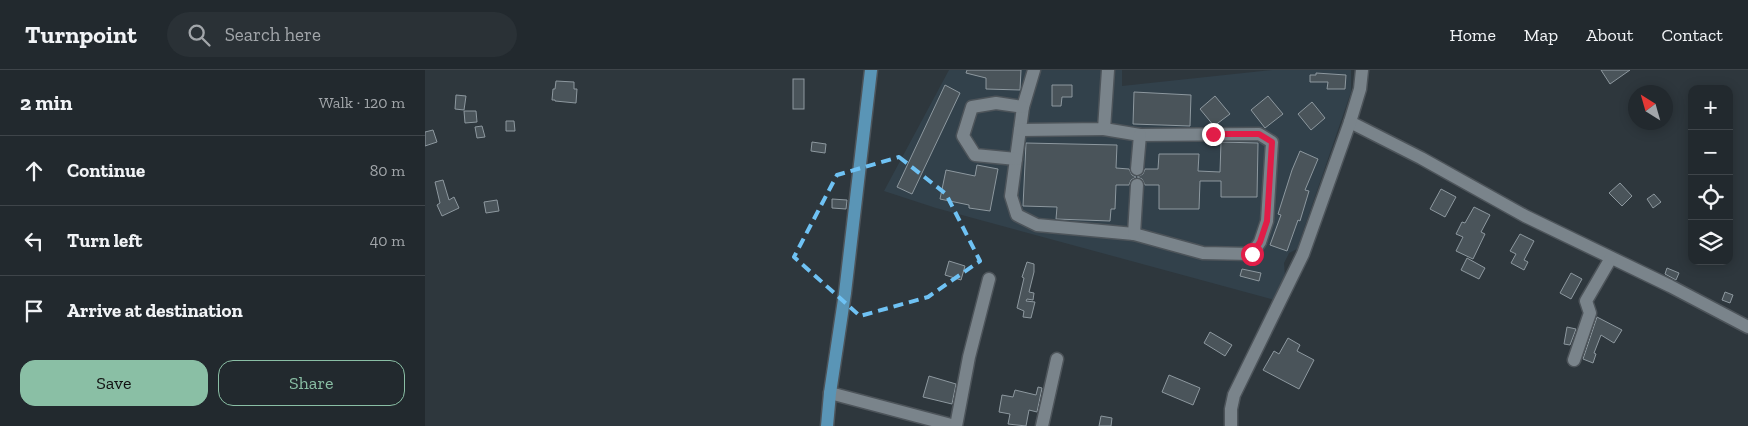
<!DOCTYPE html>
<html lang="en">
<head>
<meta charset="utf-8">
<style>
	body { margin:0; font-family:"Zilla Slab",serif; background:#2a3136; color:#f1f3f6 }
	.controls { position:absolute; right:15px; top:15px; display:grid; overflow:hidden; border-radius:10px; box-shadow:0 2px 12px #0003 }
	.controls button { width:45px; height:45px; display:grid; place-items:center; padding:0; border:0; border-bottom:1px solid #3f454a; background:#22292e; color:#f1f3f6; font:25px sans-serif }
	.compass { position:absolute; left:1203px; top:15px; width:45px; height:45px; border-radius:50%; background:#22292e; box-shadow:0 2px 12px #0003; rotate:323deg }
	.stop { position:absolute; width:15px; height:15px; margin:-11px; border:4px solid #e11d48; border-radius:50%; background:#fff }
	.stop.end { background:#e11d48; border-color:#fff; box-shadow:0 1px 5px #0008 }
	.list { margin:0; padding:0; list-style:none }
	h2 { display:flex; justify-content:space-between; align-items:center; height:65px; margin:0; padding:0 20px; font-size:21px }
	h2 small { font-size:16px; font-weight:400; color:#a2a6aa }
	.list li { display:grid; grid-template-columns:32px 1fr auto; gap:15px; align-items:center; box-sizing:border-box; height:70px; padding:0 20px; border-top:1px solid #3f454a }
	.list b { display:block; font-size:19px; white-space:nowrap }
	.list em { font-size:16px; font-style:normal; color:#a2a6aa }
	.actions { display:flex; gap:10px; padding:15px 20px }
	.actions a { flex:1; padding:11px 0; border:1px solid #8abfa5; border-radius:15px; text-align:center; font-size:18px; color:#8abfa5 }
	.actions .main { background:#8abfa5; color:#111 }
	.icon { flex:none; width:28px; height:28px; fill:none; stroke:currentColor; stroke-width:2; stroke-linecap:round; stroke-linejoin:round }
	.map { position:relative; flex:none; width:1323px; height:356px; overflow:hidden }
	header { display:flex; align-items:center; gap:30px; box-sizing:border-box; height:70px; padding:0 25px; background:#22292e; border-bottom:1px solid #3f454a }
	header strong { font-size:24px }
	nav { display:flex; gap:28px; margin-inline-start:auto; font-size:18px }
	.search { width:350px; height:45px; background:#2a3136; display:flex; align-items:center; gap:12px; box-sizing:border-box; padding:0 18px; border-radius:28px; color:#a2a6aa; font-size:19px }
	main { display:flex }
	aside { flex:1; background:#22292e }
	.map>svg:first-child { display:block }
	.built { fill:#32414b }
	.building { fill:#4a545a; stroke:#8d989f }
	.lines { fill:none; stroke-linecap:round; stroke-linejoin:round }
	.minor-casing { stroke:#4d545a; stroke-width:15 }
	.major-casing { stroke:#4d545a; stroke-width:15 }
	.minor { stroke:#7a848b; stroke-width:12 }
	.major { stroke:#5a95b6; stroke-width:12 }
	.route { stroke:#e11d48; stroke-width:6 }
	.marked { fill:none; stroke:#6fc2f4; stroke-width:4; stroke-dasharray:10 6; stroke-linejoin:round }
</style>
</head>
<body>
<header>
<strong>Turnpoint</strong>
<div class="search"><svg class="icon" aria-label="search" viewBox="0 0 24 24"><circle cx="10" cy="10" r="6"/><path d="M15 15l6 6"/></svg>Search here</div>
<nav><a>Home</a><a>Map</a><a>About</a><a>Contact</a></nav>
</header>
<main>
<aside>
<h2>2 min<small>Walk · 120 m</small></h2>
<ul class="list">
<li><svg class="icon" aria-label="ahead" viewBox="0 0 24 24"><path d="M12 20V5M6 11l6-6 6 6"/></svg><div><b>Continue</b></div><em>80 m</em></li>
<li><svg class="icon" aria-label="left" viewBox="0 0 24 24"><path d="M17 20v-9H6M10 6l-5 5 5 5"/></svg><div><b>Turn left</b></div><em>40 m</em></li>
<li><svg class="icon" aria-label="arrive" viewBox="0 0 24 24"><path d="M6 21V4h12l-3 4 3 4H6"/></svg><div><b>Arrive at destination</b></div></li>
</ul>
<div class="actions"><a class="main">Save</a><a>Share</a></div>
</aside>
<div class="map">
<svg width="1323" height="356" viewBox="0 0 1323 356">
	<rect width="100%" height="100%" fill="#2e373d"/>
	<path class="built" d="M 524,0 L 697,0 L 697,16 L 847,0 L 926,0 L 926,22 L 872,179 L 864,183 L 859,193 L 860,206 L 850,230 L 511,138 L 459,121 Z"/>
	<g class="building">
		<path d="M 542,0 L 596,0 L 595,20 L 561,19 L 561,8 L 541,3 Z"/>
		<path d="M 1176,0 L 1205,0 L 1185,14 Z"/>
		<path d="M 891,3 L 921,5 L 920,19 L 902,19 L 903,12 L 885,12 L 885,5 L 891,5 Z"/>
		<rect x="368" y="9" width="11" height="30"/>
		<path d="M 131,11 L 149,12 L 149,19 L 152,19 L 151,33 L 130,31 L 130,30 L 127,30 L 128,19 L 130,19 Z"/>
		<path d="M 520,15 L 535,23 L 487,124 L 472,117 Z"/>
		<path d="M 627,15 L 647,15 L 647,27 L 637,27 L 636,36 L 627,36 Z"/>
		<path d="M 709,22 L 766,25 L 765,56 L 708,54 Z"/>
		<path d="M 31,25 L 41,26 L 39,40 L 30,39 Z"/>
		<path d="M 790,26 L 805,44 L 789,56 L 775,39 Z"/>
		<path d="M 843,26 L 858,44 L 840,58 L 826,40 Z"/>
		<path d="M 887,32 L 900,48 L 886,60 L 873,44 Z"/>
		<path d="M 39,41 L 51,41 L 52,52 L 40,53 Z"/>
		<path d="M 81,51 L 89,51 L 90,61 L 81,61 Z"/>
		<path d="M 57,56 L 60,67 L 52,68 L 50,57 Z"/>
		<path d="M 8,60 L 12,72 L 0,76 L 0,62 Z"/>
		<path d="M 387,72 L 401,74 L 400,83 L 386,81 Z"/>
		<path d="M 796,72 L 833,73 L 832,127 L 796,127 L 796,111 L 775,111 L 774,139 L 734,139 L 734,115 L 720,115 L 717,109 L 712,107 L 718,104 L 720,99 L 733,99 L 734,84 L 774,84 L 773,101 L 795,102 Z"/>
		<path d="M 601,73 L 692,75 L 691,98 L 704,99 L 707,105 L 711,107 L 706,110 L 704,115 L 691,115 L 690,139 L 686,139 L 685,151 L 631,149 L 632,137 L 598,136 Z"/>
		<path d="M 875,81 L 893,89 L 880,120 L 884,121 L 875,151 L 873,150 L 862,181 L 845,175 L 856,145 L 853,144 L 867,100 Z"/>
		<path d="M 552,95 L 573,99 L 565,141 L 544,138 L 544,135 L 515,129 L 521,100 L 550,106 Z"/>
		<path d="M 18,110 L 24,130 L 29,127 L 34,138 L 17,146 L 12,135 L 15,133 L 10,112 Z"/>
		<path d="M 1195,113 L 1207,126 L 1197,136 L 1184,123 Z"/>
		<path d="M 1016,119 L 1031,127 L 1020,147 L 1005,139 Z"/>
		<path d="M 1229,124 L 1236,132 L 1228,138 L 1222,129 Z"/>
		<path d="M 407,129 L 422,130 L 421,139 L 407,138 Z"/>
		<path d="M 72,130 L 74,141 L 61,143 L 59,132 Z"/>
		<path d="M 1049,137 L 1065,145 L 1056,162 L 1060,164 L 1048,189 L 1031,181 L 1038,167 L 1031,164 L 1037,152 L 1040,153 Z"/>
		<path d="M 1095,164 L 1109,171 L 1099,190 L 1103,192 L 1099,200 L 1086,193 L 1091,184 L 1085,181 Z"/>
		<path d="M 1042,188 L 1060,198 L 1054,209 L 1036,200 Z"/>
		<path d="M 524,191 L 540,196 L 536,210 L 520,205 Z"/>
		<path d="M 602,192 L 609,194 L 609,202 L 604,222 L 609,223 L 608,230 L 602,229 L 601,231 L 610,232 L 606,248 L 598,247 L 599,241 L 592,238 L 599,208 L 597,207 Z"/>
		<path d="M 1242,198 L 1254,203 L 1251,210 L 1240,204 Z"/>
		<path d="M 817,199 L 836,203 L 834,211 L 815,206 Z"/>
		<path d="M 1146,203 L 1157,209 L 1146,229 L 1135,223 Z"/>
		<path d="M 1300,222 L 1308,225 L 1305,233 L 1297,230 Z"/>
		<path d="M 1172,247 L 1197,260 L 1189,273 L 1176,265 L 1169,283 L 1171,284 L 1168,293 L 1158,289 Z"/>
		<path d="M 1142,257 L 1151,259 L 1145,275 L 1139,274 Z"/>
		<path d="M 785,262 L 807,275 L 800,286 L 779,273 Z"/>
		<path d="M 863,268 L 875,275 L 872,281 L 889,290 L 874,319 L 838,300 L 849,281 L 854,284 Z"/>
		<path d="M 744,305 L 775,318 L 768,335 L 737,322 Z"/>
		<path d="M 504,306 L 531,314 L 527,334 L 498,327 Z"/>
		<path d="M 613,317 L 617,318 L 612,342 L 604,340 L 601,356 L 583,354 L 585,344 L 574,342 L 577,325 L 588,327 L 590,320 L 611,325 Z"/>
		<path d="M 676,346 L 687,348 L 686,356 L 674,356 Z"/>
	</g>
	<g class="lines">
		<defs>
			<g id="minor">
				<path d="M 609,0 L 598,37 L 586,126 L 592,145 L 612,155 L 709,164 L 778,183 L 827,184 L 835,172 L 842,151 L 847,72 L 834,64 L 715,65 L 679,59"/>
				<path d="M 925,52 L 996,88 L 1100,146 L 1245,216 L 1323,257"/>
				<path d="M 595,60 L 679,59 L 683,0"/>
				<path d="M 591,89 L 550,85 L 538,66 L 547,37 L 571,33 L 598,37"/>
				<path d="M 712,99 L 715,65"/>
				<path d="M 709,164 L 712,115"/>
				<path d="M 1149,290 L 1165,243 L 1161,231 L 1186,188"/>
				<path d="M 405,323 L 530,356"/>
				<path d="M 531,356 L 544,287 L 564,209"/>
				<path d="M 617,356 L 632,289"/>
				<path d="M 806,356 L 806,339 L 809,325 L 878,184 L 925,52 L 935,19 L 937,0"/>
			</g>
			<path id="major" d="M 402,356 L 405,323 L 420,223 L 446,0"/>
		</defs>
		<use href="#minor" class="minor-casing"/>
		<use href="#major" class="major-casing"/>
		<use href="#minor" class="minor"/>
		<use href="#major" class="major"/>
	</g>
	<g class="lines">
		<path class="route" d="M 788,64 L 834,64 L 847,72 L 842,151 L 835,172 L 827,184"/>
	</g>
	<path class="marked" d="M 474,87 L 521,124 L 555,191 L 503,227 L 435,246 L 369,187 L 412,105 Z"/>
</svg>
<div class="controls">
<button>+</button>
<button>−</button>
<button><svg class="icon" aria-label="locate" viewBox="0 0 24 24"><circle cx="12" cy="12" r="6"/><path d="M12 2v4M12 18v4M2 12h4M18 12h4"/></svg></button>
<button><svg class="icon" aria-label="layers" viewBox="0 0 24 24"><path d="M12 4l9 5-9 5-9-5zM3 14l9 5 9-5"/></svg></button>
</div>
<svg class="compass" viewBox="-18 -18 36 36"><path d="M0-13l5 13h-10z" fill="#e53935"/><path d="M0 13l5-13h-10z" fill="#a2a6aa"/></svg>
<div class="stop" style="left:827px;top:184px"></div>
<div class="stop end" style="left:788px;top:64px"></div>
</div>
</main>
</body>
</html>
